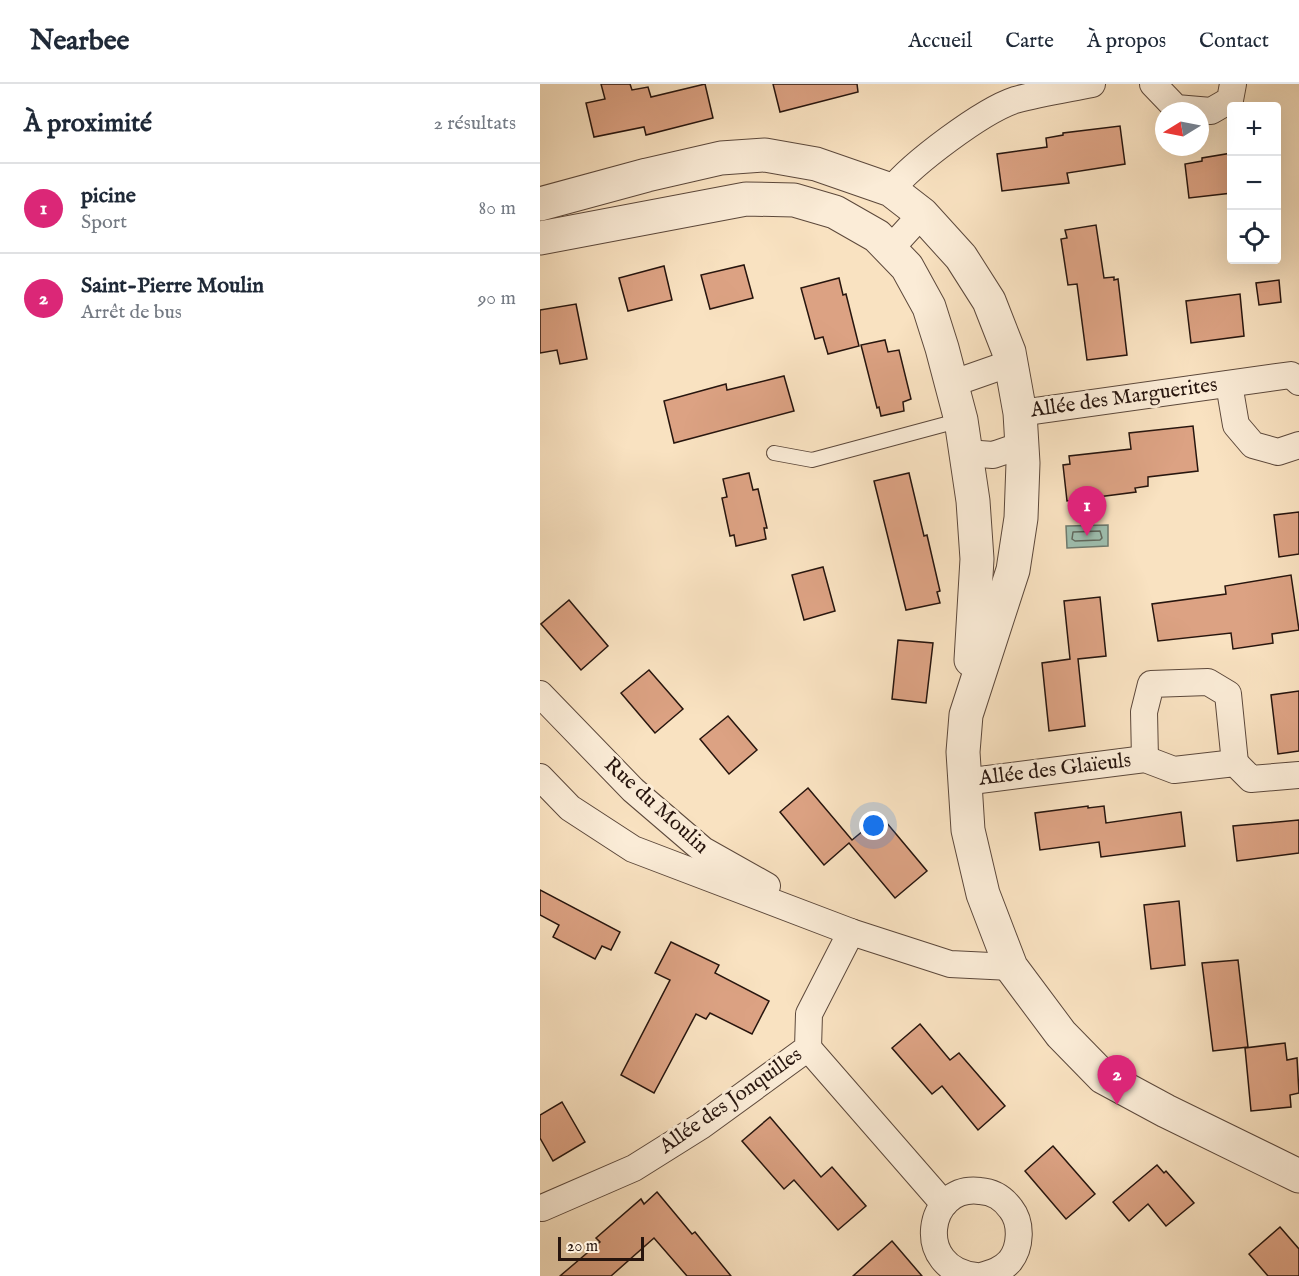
<!DOCTYPE html>
<html lang="fr">
<head>
<meta charset="utf-8">
<style>
	body { margin:0; font-family:"IM FELL English",serif; background:#f2f2f3; color:#1f2937 }
	.controls { position:absolute; right:18px; top:18px; display:grid; overflow:hidden; border-radius:6px; box-shadow:0 6px 24px #0002 }
	.controls button { width:54px; height:54px; display:grid; place-items:center; padding:0; border:0; border-bottom:2px solid #e0e1e3; background:#fff; color:#1f2937; font:30px sans-serif }
	.compass { position:absolute; left:615px; top:18px; width:54px; height:54px; border-radius:50%; background:#fff; box-shadow:0 6px 24px #0002; rotate:260deg }
	.scale { position:absolute; left:18px; bottom:15px; width:86px; box-sizing:border-box; padding-left:6px; border:3px solid #27150e; border-top:0; font-size:16px; line-height:21px; white-space:nowrap; color:#27150e; -webkit-text-stroke:4px #fbecd7; paint-order:stroke }
	.you { position:absolute; left:334px; top:742px; width:21px; height:21px; margin:-15px; border:4px solid #fff; border-radius:50%; background:#1a73e8; box-shadow:0 0 0 9px #1a73e833 }
	.badge { display:grid; place-items:center; width:39px; height:39px; border-radius:50%; background:#db2777; color:#fff; font-size:20px; font-weight:700 }
	.pin { position:absolute; translate:-50% -50px; filter:drop-shadow(0 2px 3px #0008) }
	.pin::after { content:''; position:absolute; top:32px; width:21px; height:18px; background:inherit; clip-path:polygon(0 0,100% 0,50% 100%) }
	.list { margin:0; padding:0; list-style:none }
	h2 { display:flex; justify-content:space-between; align-items:center; height:78px; margin:0; padding:0 24px; font-size:26px }
	h2 small { font-size:20px; font-weight:400; color:#747a83 }
	.list li { display:grid; grid-template-columns:39px 1fr auto; gap:18px; align-items:center; box-sizing:border-box; height:90px; padding:0 24px; border-top:2px solid #e0e1e3 }
	.list b { display:block; font-size:22px; white-space:nowrap }
	.list p { margin:0; font-size:20px; white-space:nowrap; color:#747a83 }
	.list em { font-size:20px; font-style:normal; color:#747a83 }
	.icon { flex:none; width:33px; height:33px; fill:none; stroke:currentColor; stroke-width:2; stroke-linecap:round; stroke-linejoin:round }
	.map { position:relative; flex:none; width:759px; height:1192px; overflow:hidden }
	header { display:flex; align-items:center; gap:36px; box-sizing:border-box; height:84px; padding:0 30px; background:#fff; border-bottom:2px solid #e0e1e3 }
	header strong { font-size:28px }
	nav { display:flex; gap:33px; margin-inline-start:auto; font-size:21px }
	main { display:flex }
	aside { flex:1; background:#fff }
	.map>svg:first-child { display:block }
	.water { fill:#9ebeae; stroke:#6e7a6e; stroke-width:1.5 }
	.lines { fill:none; stroke-linecap:round; stroke-linejoin:round }
	.shore { stroke:#626a5e; stroke-width:1.5 }
	.building { fill:#dca283; stroke:#27150e; stroke-width:1.5 }
	.service-casing { stroke:#5c483b; stroke-width:16 }
	.minor-casing { stroke:#5c483b; stroke-width:28 }
	.tertiary-casing { stroke:#5c483b; stroke-width:35 }
	.service { stroke:#fbecd7; stroke-width:14 }
	.minor { stroke:#fbecd7; stroke-width:26 }
	.tertiary { stroke:#fbecd7; stroke-width:33 }
	.labels { text-anchor:middle; dominant-baseline:central; stroke-width:6; stroke-linejoin:round; paint-order:stroke }
	.street-label { font-size:21px; fill:#27150e; stroke:#fbecd7 }
</style>
</head>
<body>
<header>
<strong>Nearbee</strong>
<nav><a>Accueil</a><a>Carte</a><a>À propos</a><a>Contact</a></nav>
</header>
<main>
<aside>
<h2>À proximité<small>2 résultats</small></h2>
<ul class="list">
<li><span class="badge">1</span><div><b>picine</b><p>Sport</p></div><em>80 m</em></li>
<li><span class="badge">2</span><div><b>Saint-Pierre Moulin</b><p>Arrêt de bus</p></div><em>90 m</em></li>
</ul>
</aside>
<div class="map">
<svg width="759" height="1192" viewBox="0 0 759 1192">
	<rect width="100%" height="100%" fill="#f9e2c1"/>
	<filter id="stains"><feTurbulence type="fractalNoise" baseFrequency=".00333" numOctaves="4"/><feColorMatrix values="0 0 0 0 .2 0 0 0 0 .09 0 0 0 0 .02 0 0 0 .5 -.17"/></filter>
	<radialGradient id="worn" r=".72"><stop offset=".6" stop-color="#630" stop-opacity="0"/><stop offset="1" stop-color="#630" stop-opacity=".3"/></radialGradient>
	<path class="water" d="M 568,441 L 568,462 L 527,464 L 526,442 Z"/>
	<g class="lines">
		<path class="shore" d="M 533,448 L 560,447 L 562,454 L 560,456 L 535,457 L 532,455 Z"/>
	</g>
	<g class="building">
		<path d="M 61,0 L 90,0 L 92,6 L 108,3 L 111,13 L 165,0 L 173,34 L 106,51 L 104,43 L 54,53 L 46,19 L 65,15 Z"/>
		<path d="M 233,0 L 317,0 L 318,8 L 240,28 Z"/>
		<path d="M 580,42 L 585,80 L 527,89 L 529,99 L 462,107 L 457,70 L 507,63 L 506,54 L 523,51 L 523,49 Z"/>
		<path d="M 692,69 L 692,109 L 649,114 L 645,80 L 662,77 L 662,74 Z"/>
		<path d="M 556,141 L 564,194 L 574,193 L 574,196 L 578,195 L 587,271 L 547,276 L 537,200 L 528,201 L 521,155 L 527,154 L 525,146 Z"/>
		<path d="M 204,181 L 213,214 L 170,225 L 161,191 Z"/>
		<path d="M 124,182 L 132,216 L 88,227 L 79,194 Z"/>
		<path d="M 299,194 L 303,211 L 306,210 L 319,262 L 288,270 L 283,253 L 275,255 L 261,204 Z"/>
		<path d="M 739,196 L 741,218 L 719,221 L 716,199 Z"/>
		<path d="M 700,210 L 704,252 L 651,259 L 646,217 Z"/>
		<path d="M 36,220 L 47,275 L 20,280 L 17,266 L 0,269 L 0,226 Z"/>
		<path d="M 345,256 L 348,268 L 359,266 L 371,315 L 363,318 L 364,327 L 341,332 L 339,323 L 337,324 L 321,261 Z"/>
		<path d="M 244,292 L 254,327 L 134,359 L 124,317 L 186,300 L 187,306 Z"/>
		<path d="M 653,342 L 658,387 L 608,393 L 608,402 L 595,404 L 596,408 L 527,417 L 523,381 L 530,380 L 529,372 L 591,365 L 589,349 Z"/>
		<path d="M 209,389 L 213,406 L 218,405 L 227,444 L 224,444 L 226,455 L 196,462 L 194,451 L 190,452 L 182,414 L 187,413 L 183,395 Z"/>
		<path d="M 369,389 L 384,452 L 387,451 L 400,507 L 397,508 L 400,519 L 366,526 L 334,397 Z"/>
		<path d="M 759,428 L 759,470 L 739,473 L 734,431 Z"/>
		<path d="M 283,483 L 295,527 L 264,536 L 252,491 Z"/>
		<path d="M 751,491 L 759,546 L 732,550 L 733,559 L 693,565 L 691,549 L 618,557 L 612,520 L 686,510 L 685,502 Z"/>
		<path d="M 560,513 L 566,572 L 538,575 L 545,642 L 509,647 L 502,579 L 530,575 L 524,517 Z"/>
		<path d="M 29,516 L 68,562 L 41,586 L 1,540 Z"/>
		<path d="M 358,556 L 393,559 L 386,619 L 352,615 Z"/>
		<path d="M 109,586 L 143,625 L 115,649 L 81,609 Z"/>
		<path d="M 759,607 L 759,667 L 738,670 L 731,611 Z"/>
		<path d="M 188,632 L 217,666 L 189,690 L 160,655 Z"/>
		<path d="M 268,704 L 312,756 L 341,732 L 387,787 L 355,814 L 309,759 L 284,781 L 240,728 Z"/>
		<path d="M 548,722 L 548,724 L 564,722 L 566,739 L 641,728 L 645,762 L 561,773 L 559,758 L 500,766 L 495,729 Z"/>
		<path d="M 759,736 L 759,769 L 697,777 L 693,742 Z"/>
		<path d="M 0,806 L 80,848 L 71,866 L 62,862 L 55,875 L 13,853 L 19,841 L 0,831 Z"/>
		<path d="M 639,817 L 645,881 L 611,885 L 604,821 Z"/>
		<path d="M 131,858 L 179,881 L 175,889 L 229,917 L 212,950 L 170,929 L 166,935 L 156,930 L 114,1009 L 81,991 L 130,896 L 115,889 Z"/>
		<path d="M 698,876 L 708,963 L 673,967 L 662,879 Z"/>
		<path d="M 380,940 L 410,976 L 419,969 L 465,1022 L 438,1046 L 402,1002 L 392,1010 L 352,964 Z"/>
		<path d="M 745,959 L 747,976 L 757,974 L 759,1009 L 750,1011 L 751,1023 L 711,1027 L 705,964 Z"/>
		<path d="M 22,1018 L 45,1058 L 13,1077 L 0,1054 L 0,1031 Z"/>
		<path d="M 230,1033 L 281,1093 L 292,1083 L 326,1122 L 298,1146 L 254,1096 L 244,1105 L 202,1057 Z"/>
		<path d="M 513,1062 L 555,1110 L 526,1135 L 485,1087 Z"/>
		<path d="M 617,1081 L 624,1089 L 626,1087 L 654,1119 L 626,1142 L 608,1120 L 589,1137 L 573,1118 Z"/>
		<path d="M 117,1108 L 152,1150 L 155,1148 L 191,1192 L 147,1192 L 114,1154 L 71,1192 L 20,1192 L 60,1158 L 56,1154 L 101,1115 L 104,1120 Z"/>
		<path d="M 740,1143 L 759,1165 L 759,1192 L 728,1192 L 709,1170 Z"/>
		<path d="M 352,1157 L 382,1192 L 313,1192 Z"/>
	</g>
	<g class="lines">
		<defs>
			<path id="service" d="M 234,369 L 272,376 L 421,336"/>
			<g id="minor">
				<path d="M 613,0 L 636,24 L 671,27 L 690,16 L 693,0"/>
				<path d="M 351,106 C 373,79 442,27 475,16 C 500,9 527,5 552,0"/>
				<path d="M 350,165 L 382,130"/>
				<path d="M 411,300 L 471,279"/>
				<path d="M 689,300 L 696,341 L 713,361 L 738,368 L 759,361"/>
				<path d="M 480,329 L 751,291 L 759,298"/>
				<path d="M 426,369 L 453,371 L 482,361"/>
				<path d="M 0,610 L 93,706 L 163,766 L 227,802"/>
				<path d="M 605,675 L 604,628 L 611,600 L 668,598 L 688,610 L 695,679"/>
				<path d="M 0,693 L 30,724 L 93,765 L 311,848 L 410,880 L 471,883"/>
				<path d="M 424,698 L 605,675 L 634,686 L 695,679 L 711,695 L 759,691"/>
				<path d="M 268,964 L 404,1120"/>
				<path d="M 2,1124 L 94,1084 L 161,1042 L 268,964 L 269,930 L 311,848"/>
				<path d="M 436,1192 C 373,1185 386,1100 440,1107 C 454,1108 463,1114 471,1125 C 482,1139 481,1163 470,1177 C 462,1186 452,1189 441,1192"/>
			</g>
			<g id="tertiary">
				<path d="M 0,120 L 107,91 L 181,74 L 225,71 L 276,80 L 351,106 L 382,130 L 421,173 L 449,217 L 469,268 L 480,329 L 483,379 L 481,434 L 473,486 L 426,631 L 423,668 L 428,746 L 443,810 L 471,883 L 521,950 L 563,993 L 626,1027 L 759,1092"/>
				<path d="M 0,154 L 206,115 L 254,116 L 295,128 L 337,152 L 367,183 L 389,223 L 402,264 L 421,336 L 433,417 L 437,475 L 431,576"/>
			</g>
		</defs>
		<use href="#service" class="service-casing"/>
		<use href="#minor" class="minor-casing"/>
		<use href="#tertiary" class="tertiary-casing"/>
		<use href="#service" class="service"/>
		<use href="#minor" class="minor"/>
		<use href="#tertiary" class="tertiary"/>
	</g>
	<g class="labels">
		<g class="street-label">
			<text transform="translate(584 314) rotate(-8)">Allée des Marguerites</text>
			<text transform="translate(515 686) rotate(-7)">Allée des Glaïeuls</text>
			<text transform="translate(116 722) rotate(42)">Rue du Moulin</text>
			<text transform="translate(191 1017) rotate(-35)">Allée des Jonquilles</text>
		</g>
	</g>
	<rect width="100%" height="100%" filter="url(#stains)"/>
	<rect width="100%" height="100%" fill="url(#worn)"/>
</svg>
<div class="controls">
<button>+</button>
<button>−</button>
<button><svg class="icon" aria-label="locate" viewBox="0 0 24 24"><circle cx="12" cy="12" r="6"/><path d="M12 2v4M12 18v4M2 12h4M18 12h4"/></svg></button>
</div>
<svg class="compass" viewBox="-18 -18 36 36"><path d="M0-13l5 13h-10z" fill="#e53935"/><path d="M0 13l5-13h-10z" fill="#747a83"/></svg>
<div class="scale">20 m</div>
<div class="you"></div>
<div class="pin badge" style="left:547px;top:452px">1</div>
<div class="pin badge" style="left:577px;top:1021px">2</div>
</div>
</main>
</body>
</html>
